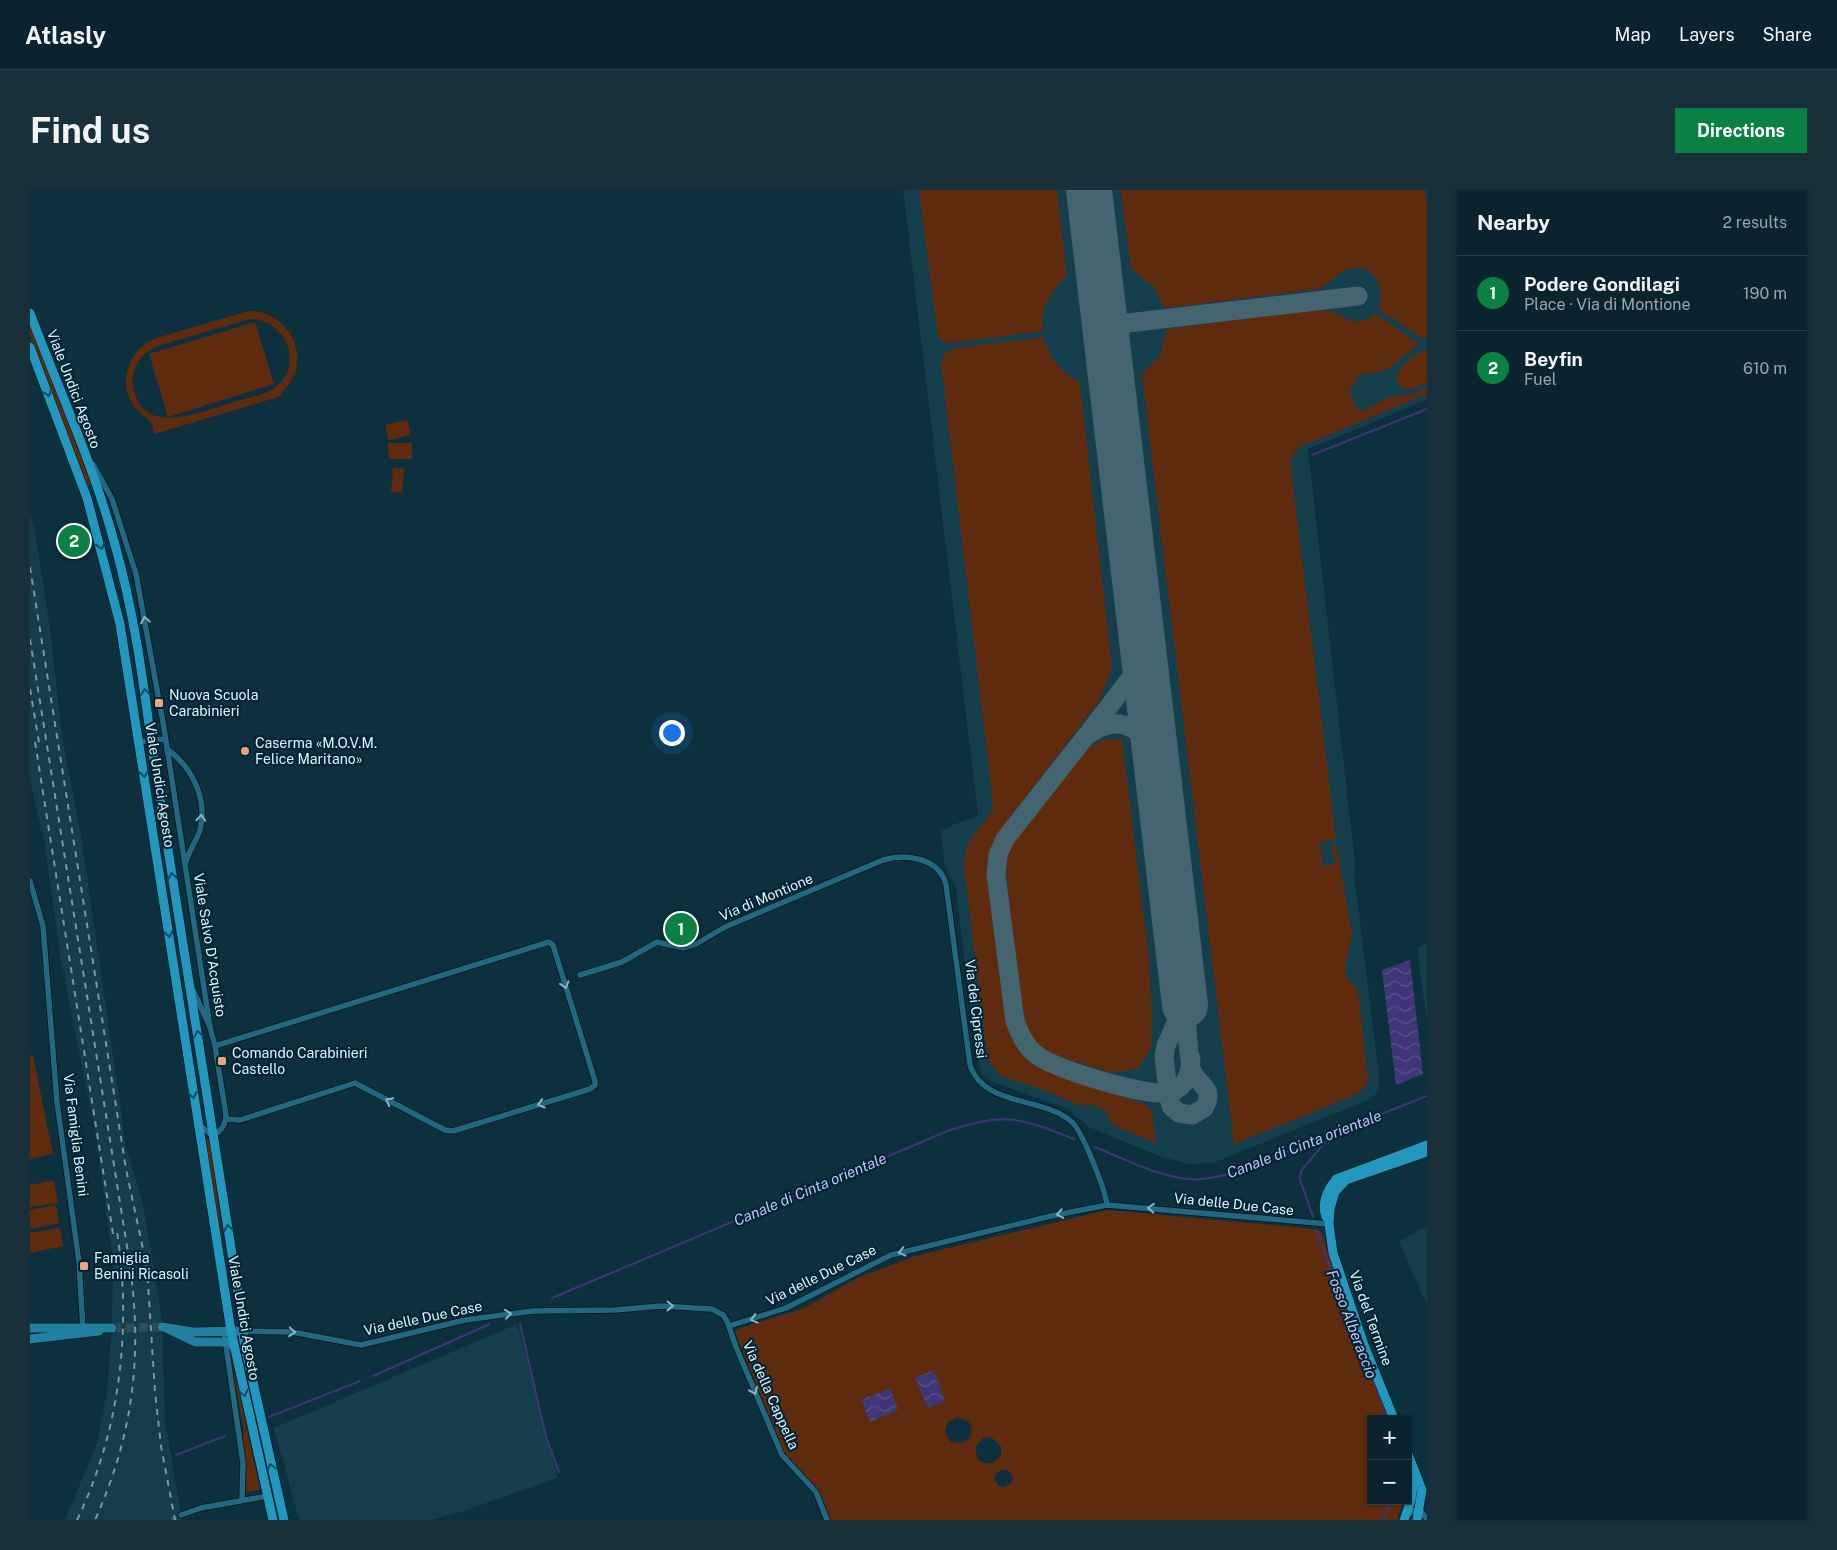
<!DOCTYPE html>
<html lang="en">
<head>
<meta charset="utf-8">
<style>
	body { margin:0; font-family:"Public Sans",sans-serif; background:#17303a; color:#f1f3f6 }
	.controls { position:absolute; right:15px; bottom:15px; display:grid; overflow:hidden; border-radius:0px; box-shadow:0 1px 4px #0004 }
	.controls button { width:45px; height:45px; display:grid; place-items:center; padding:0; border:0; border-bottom:1px solid #29414a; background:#09242e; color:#f1f3f6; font:25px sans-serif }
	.you { position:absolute; left:641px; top:542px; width:18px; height:18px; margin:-12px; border:4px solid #fff; border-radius:50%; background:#1a73e8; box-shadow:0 0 0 8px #1a73e833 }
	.badge { display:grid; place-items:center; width:32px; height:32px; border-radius:50%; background:#0b8043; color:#fff; font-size:16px; font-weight:700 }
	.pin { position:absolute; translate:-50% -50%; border:2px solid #fff; box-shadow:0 1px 5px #0006 }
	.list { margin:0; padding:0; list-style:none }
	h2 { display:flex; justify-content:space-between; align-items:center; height:65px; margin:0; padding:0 20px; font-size:21px }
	h2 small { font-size:16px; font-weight:400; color:#99a4aa }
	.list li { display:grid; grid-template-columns:32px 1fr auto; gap:15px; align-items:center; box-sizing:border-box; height:75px; padding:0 20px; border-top:1px solid #29414a }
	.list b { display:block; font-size:19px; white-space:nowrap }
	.list p { margin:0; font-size:16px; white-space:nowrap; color:#99a4aa }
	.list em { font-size:16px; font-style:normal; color:#99a4aa }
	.map { position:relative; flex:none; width:1397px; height:1330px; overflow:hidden; border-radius:0px }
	header { display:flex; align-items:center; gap:30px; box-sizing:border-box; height:70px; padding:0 25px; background:#09242e; border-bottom:1px solid #29414a }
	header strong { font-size:24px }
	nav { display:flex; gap:28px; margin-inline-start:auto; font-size:18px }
	.intro { display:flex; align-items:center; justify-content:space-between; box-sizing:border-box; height:120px; padding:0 30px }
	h1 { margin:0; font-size:35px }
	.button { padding:12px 22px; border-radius:0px; background:#0b8043; color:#fff; font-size:18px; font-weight:700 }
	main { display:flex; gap:30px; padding:0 30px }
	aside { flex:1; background:#09242e; border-radius:0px; box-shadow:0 1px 4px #0004 }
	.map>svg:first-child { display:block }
	.built { fill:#143e4c }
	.grass { fill:#5f2b0e; fill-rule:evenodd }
	.water { fill:url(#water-waves) }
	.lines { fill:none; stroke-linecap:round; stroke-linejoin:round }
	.stream { stroke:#3f3677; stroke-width:2 }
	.taxiway { stroke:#446470; stroke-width:19 }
	.runway { stroke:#446470; stroke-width:46 }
	.minor-tunnel { stroke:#2c4d5a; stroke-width:5.5; stroke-dasharray:5.5 3; stroke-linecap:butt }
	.secondary-tunnel { stroke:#2c4d5a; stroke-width:9; stroke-dasharray:9 4.5; stroke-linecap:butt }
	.minor-casing { stroke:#03161e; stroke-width:7 }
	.secondary-casing { stroke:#03161e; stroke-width:10 }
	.primary-casing { stroke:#03161e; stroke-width:10 }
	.minor { stroke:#236881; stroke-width:5.5 }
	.secondary { stroke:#237f9f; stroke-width:9 }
	.primary { stroke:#2397be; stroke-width:9 }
	.rail { stroke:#7c97a2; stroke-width:2; stroke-dasharray:6 6; stroke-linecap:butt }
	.oneway { stroke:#0d4e64 }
	.oneway2 { stroke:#8bb4c5 }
	.poi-dot { fill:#f1a17b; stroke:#012633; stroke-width:2 }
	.labels { text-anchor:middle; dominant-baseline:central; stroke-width:4.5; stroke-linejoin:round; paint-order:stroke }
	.street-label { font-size:14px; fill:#e0f3fc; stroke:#012633 }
	.poi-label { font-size:14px; fill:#e0f3fc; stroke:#012633; text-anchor:start }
	.water-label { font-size:15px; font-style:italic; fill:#c3c0fb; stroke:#012633 }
</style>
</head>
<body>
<header>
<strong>Atlasly</strong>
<nav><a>Map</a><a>Layers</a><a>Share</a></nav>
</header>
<div class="intro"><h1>Find us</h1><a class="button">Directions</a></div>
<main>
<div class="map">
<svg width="1397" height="1330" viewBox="0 0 1397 1330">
	<defs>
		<pattern id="water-waves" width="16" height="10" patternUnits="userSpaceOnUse" patternTransform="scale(1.25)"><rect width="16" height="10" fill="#3f3677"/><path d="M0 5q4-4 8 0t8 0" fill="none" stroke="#5a548b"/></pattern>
	</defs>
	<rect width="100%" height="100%" fill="#0c303d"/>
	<g class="built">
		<path d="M 873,0 L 1397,0 L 1397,210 L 1278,259 L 1326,681 L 1324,682 L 1350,893 L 1347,903 L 1339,910 L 1183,973 L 1159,974 L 1129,966 L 1059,937 L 1036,918 L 962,892 L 951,883 L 944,854 L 926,698 L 915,677 L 911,640 L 948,625 Z"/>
		<path d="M 0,322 L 7,354 L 20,438 L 32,547 L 51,645 L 96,956 L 113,1014 L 126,1091 L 132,1131 L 135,1231 L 152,1330 L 35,1330 L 67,1253 L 77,1203 L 82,1132 L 83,1070 L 65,940 L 30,765 L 15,656 L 0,590 Z"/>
		<path d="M 1397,754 L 1397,832 L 1387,758 Z"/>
		<path d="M 1397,1036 L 1397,1116 L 1369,1051 Z"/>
		<path d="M 487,1134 L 528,1288 L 428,1323 L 401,1330 L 269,1330 L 244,1238 Z"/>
	</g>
	<g class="grass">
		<path d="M 889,0 L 1027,0 L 1037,86 C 1022,99 1009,119 1013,141 L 921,153 L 914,152 L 908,147 Z"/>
		<path d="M 1091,0 L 1394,0 L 1397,10 L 1397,148 L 1392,148 L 1349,119 C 1357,99 1342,71 1318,79 C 1307,83 1300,94 1289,99 L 1134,118 L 1124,97 L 1101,78 Z"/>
		<path d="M 1284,120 L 1301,121 L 1323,132 L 1338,129 L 1345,123 L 1389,154 L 1359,178 L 1350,182 L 1329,185 L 1319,201 L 1326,219 L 1335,220 L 1361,206 L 1382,205 L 1397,197 L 1397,204 L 1267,258 L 1260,270 L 1306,649 L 1290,652 L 1293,676 L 1305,674 L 1302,654 L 1306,654 L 1322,743 L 1315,778 L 1316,786 L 1328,801 L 1338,889 L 1334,898 L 1325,905 L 1204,954 L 1112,185 L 1130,165 L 1137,139 Z"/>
		<path d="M 219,121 C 262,121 285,173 251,203 L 252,206 L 124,244 C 123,241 123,235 121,233 C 116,226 107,223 102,213 C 88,189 100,158 126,148 ZM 220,129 C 255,129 274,172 247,196 C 236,206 214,208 201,213 C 169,222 111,249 103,195 C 101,176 114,160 131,155 Z"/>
		<path d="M 225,132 L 244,194 L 138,227 L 119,164 Z"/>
		<path d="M 0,133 L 61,294 L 57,296 L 0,145 Z"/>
		<path d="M 1013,147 C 1019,168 1031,182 1050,193 L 1082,478 L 1069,511 L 965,647 L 956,675 L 975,827 C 979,846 987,861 1002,874 L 1116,915 L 1122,922 L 1126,953 L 1082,935 L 1075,921 L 1065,915 L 1048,915 L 1014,900 L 970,886 L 958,870 L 956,857 L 934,675 C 935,665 936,656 942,648 C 949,636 962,627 963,613 L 911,173 L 914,164 L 925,158 Z"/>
		<path d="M 1397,160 L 1397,192 L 1380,200 L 1372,198 L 1366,189 C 1368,176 1385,163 1397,160 Z"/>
		<path d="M 377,230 L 381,245 L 358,250 L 355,235 Z"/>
		<path d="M 358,253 L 382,253 L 382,269 L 359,269 Z"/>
		<path d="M 363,278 L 374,279 L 372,303 L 361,302 Z"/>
		<path d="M 1075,549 L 1092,550 L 1119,770 L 1122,830 L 1121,858 L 1108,879 L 1081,883 L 1023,864 L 1009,857 L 1002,849 L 993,833 L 990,821 L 976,676 L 978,660 L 982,654 L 1059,557 Z"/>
		<path d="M 0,865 L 3,865 L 23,964 L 0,969 Z"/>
		<path d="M 174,945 L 179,951 L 183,974 L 199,1105 Z"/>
		<path d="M 24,990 L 28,1013 L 0,1017 L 0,995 Z"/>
		<path d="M 26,1015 L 29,1034 L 0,1039 L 0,1020 Z"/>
		<path d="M 1077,1020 L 1275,1038 L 1291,1041 L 1361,1229 L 1341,1229 L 1341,1311 L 1373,1311 L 1367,1330 L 799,1330 L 787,1299 L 768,1282 L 753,1262 L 705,1142 L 707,1139 L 774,1118 L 829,1087 L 885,1066 ZM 927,1227 L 939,1232 C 944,1241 941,1250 931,1253 L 921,1252 L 915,1242 L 917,1233 ZM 961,1247 L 971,1256 L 971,1265 C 965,1274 957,1276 948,1270 L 945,1258 L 953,1248 ZM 972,1280 L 978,1280 L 983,1287 L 981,1293 L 974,1297 L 968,1296 L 964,1288 L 967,1283 Z"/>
		<path d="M 30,1038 L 33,1056 L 0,1063 L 0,1043 Z"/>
		<path d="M 198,1154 L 230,1299 L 229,1300 L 218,1302 L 215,1300 L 216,1272 L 212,1248 L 214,1242 Z"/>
	</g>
	<g class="water">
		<path d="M 1380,770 L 1393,884 L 1366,895 L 1352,780 Z"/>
		<path d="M 904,1180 L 915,1211 L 898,1218 L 885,1188 Z"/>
		<path d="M 860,1198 L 868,1220 L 840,1232 L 831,1210 Z"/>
	</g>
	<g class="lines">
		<g class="stream">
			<path d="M 1282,265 L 1397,219"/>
			<path d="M 1065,957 C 1094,969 1125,985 1157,989 C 1176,991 1196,985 1214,979 L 1397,906"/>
			<path d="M 1283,1027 L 1270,990 L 1271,981 L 1301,945"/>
			<path d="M 1286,1039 L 1328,1152"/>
			<path d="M 522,1108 L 920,940 C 977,922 990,928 1044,949"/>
			<path d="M 490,1134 L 516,1247 L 529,1282"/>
			<path d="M 1335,1168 L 1358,1229"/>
			<path d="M 343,1186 L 460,1134"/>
			<path d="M 239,1227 L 330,1191"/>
			<path d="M 146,1265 L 195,1246"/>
			<path d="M 1353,1330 L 1362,1311"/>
		</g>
		<g class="taxiway">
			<path d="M 1072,116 L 1085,130 L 1098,133 L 1085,140 L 1078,159"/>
			<path d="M 1098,133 L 1328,106"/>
			<path d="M 1060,541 L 1103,485 L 1110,465 L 1110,433"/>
			<path d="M 1126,562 C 1106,535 1087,523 1056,546 L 975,649 L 968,665 L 966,685 L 985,831 C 990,844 996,858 1008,866 C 1025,879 1122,909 1141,902 C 1156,897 1161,883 1161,868"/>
			<path d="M 1152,784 L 1152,819 L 1136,856 L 1134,866 L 1138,903 L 1141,916 L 1149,923 L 1162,925 L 1174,918 C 1186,897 1168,896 1162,881 C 1158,869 1157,830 1155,815"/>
		</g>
		<path class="runway" d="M 1059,0 L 1155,815"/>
		<path class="minor-tunnel" d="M 142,1330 L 151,1325"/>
		<path class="secondary-tunnel" d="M 82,1138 L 132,1137"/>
		<defs>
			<g id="minor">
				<path d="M 63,274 L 82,309 L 106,384 L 134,538 L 180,837"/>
				<path d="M 109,552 L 135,549"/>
				<path d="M 137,559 C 162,577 178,609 170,640 C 166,652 159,661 156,672"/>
				<path d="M 0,691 L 13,736 L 27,912 L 49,1072 L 53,1140"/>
				<path d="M 550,785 L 592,772 L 627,752 L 653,758 L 666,754 L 695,737 L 853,670 C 876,663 910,668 916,695 L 940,875 C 954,917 1011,906 1041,931 C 1052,940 1075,999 1077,1015"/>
				<path d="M 163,800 L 180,837 L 185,856 L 196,925 C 195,936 191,944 180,944 L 171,936"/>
				<path d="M 185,856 L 519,752 L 523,755 L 565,891 L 565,895 L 560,899 L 423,941 L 415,940 L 325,893 L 210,930 L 196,929"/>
				<path d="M 699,1136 L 756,1118 L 861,1065 L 1021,1026 L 1077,1015 L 1299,1034"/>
				<path d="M 213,1141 L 262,1142 L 331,1155 L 435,1130 L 503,1121 L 584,1120 L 631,1116 L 682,1119 L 693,1125 L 697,1131 L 706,1157 L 752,1265 L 786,1302 L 797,1330"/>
				<path d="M 194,1142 L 213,1273 L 212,1310"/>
				<path d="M 151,1325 L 171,1318 L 238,1306"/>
				<path d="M 1377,1326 L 1383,1321 L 1390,1320 L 1396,1328"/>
			</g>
			<g id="secondary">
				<path d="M 132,1137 L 163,1142 L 213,1141"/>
				<path d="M 0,1138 L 82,1138"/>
				<path d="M 138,1139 L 165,1152 L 199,1152 L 203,1156"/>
				<path d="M 0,1149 L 69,1141"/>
			</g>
			<g id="primary">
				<path d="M 0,123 C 29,200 64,276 85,355 C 104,422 113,489 122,558 L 211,1121 L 214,1152 L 254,1330"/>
				<path d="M 0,157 L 57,308 L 90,434 L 201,1141 L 243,1330"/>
				<path d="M 1296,1027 C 1291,1013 1297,1000 1306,989 L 1397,955"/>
				<path d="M 1364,1229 L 1334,1155 L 1303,1063 L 1299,1034 L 1300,1019 L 1305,1002 L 1316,990 L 1397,962"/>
				<path d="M 1378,1264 L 1392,1300 L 1387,1330"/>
				<path d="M 1374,1330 L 1381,1310 L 1385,1283"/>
			</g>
		</defs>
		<use href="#minor" class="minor-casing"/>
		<use href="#secondary" class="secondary-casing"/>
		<use href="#primary" class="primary-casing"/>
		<use href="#minor" class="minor"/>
		<use href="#secondary" class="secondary"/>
		<use href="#primary" class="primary"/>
		<g class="rail">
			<path d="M 0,377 L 96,979 L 117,1078 L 125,1202 L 131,1256 L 145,1330"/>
			<path d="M 0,449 L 99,1069 C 113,1163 104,1243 65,1330"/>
			<path d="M 0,499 L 10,558"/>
			<path d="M 5,552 L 84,1050"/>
			<path d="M 47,1330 C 90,1241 102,1139 87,1042"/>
		</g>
	</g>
	<defs><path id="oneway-chevron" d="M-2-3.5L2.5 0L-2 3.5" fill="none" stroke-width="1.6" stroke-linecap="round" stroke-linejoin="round" transform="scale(1.25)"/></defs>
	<g class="oneway">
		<use href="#oneway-chevron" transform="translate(18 203) rotate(69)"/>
		<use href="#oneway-chevron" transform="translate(71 356) rotate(74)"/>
		<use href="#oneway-chevron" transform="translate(115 502) rotate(-97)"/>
		<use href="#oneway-chevron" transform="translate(114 584) rotate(81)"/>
		<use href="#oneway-chevron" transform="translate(142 686) rotate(-99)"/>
		<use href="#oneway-chevron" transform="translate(139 744) rotate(81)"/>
		<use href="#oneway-chevron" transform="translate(168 844) rotate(-99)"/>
		<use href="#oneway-chevron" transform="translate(163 905) rotate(81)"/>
		<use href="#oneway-chevron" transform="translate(198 1038) rotate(-99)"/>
		<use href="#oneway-chevron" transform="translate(214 1203) rotate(77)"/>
		<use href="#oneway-chevron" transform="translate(241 1277) rotate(-103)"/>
	</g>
	<g class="oneway2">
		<use href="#oneway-chevron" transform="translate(115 430) rotate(-101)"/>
		<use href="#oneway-chevron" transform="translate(171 628) rotate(-86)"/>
		<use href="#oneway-chevron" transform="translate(535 795) rotate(73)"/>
		<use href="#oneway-chevron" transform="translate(359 911) rotate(-153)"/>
		<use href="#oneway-chevron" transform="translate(511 914) rotate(163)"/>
		<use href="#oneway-chevron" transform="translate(1121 1018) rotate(-175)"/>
		<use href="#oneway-chevron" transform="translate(1030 1024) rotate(169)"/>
		<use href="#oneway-chevron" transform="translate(872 1062) rotate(165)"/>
		<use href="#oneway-chevron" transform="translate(640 1116) rotate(1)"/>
		<use href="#oneway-chevron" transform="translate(478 1124) rotate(-7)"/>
		<use href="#oneway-chevron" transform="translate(724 1129) rotate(165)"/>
		<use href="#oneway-chevron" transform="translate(262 1142) rotate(5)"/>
		<use href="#oneway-chevron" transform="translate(724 1201) rotate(67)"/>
	</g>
	<g class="poi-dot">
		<rect x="124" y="508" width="10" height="10" rx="2.5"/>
		<circle cx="215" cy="561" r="5"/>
		<rect x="187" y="866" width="10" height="10" rx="2.5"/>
		<rect x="49" y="1071" width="10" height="10" rx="2.5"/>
	</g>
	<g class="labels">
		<g class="street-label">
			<text transform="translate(44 199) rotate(69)">Viale Undici Agosto</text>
			<text transform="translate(130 595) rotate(81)">Viale Undici Agosto</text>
			<text transform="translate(736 707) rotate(-23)">Via di Montione</text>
			<text transform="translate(180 755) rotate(81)">Viale Salvo D'Acquisto</text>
			<text transform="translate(946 819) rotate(83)">Via dei Cipressi</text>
			<text transform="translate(46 945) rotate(83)">Via Famiglia Benini</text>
			<text transform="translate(1204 1014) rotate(6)">Via delle Due Case</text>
			<text transform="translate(791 1085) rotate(-26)">Via delle Due Case</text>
			<text transform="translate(214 1128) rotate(80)">Viale Undici Agosto</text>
			<text transform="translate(393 1128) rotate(-12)">Via delle Due Case</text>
			<text transform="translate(1341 1128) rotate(70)">Via del Termine</text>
			<text transform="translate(741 1205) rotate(66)">Via della Cappella</text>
		</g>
		<g class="poi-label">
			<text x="139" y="505">Nuova Scuola<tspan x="139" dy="16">Carabinieri</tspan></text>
			<text x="225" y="553">Caserma «M.O.V.M.<tspan x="225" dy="16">Felice Maritano»</tspan></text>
			<text x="202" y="863">Comando Carabinieri<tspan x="202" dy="16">Castello</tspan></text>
			<text x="64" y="1068">Famiglia<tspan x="64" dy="16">Benini Ricasoli</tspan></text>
		</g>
		<g class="water-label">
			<text transform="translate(1274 954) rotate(-21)">Canale di Cinta orientale</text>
			<text transform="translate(780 999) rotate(-23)">Canale di Cinta orientale</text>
			<text transform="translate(1322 1134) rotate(69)">Fosso Alberaccio</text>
		</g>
	</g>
</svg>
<div class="controls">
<button>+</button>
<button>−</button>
</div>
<div class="you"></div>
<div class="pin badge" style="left:651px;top:739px">1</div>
<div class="pin badge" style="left:44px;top:351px">2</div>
</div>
<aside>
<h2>Nearby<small>2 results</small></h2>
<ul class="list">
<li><span class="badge">1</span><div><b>Podere Gondilagi</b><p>Place · Via di Montione</p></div><em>190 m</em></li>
<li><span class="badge">2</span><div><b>Beyfin</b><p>Fuel</p></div><em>610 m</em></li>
</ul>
</aside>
</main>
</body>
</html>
